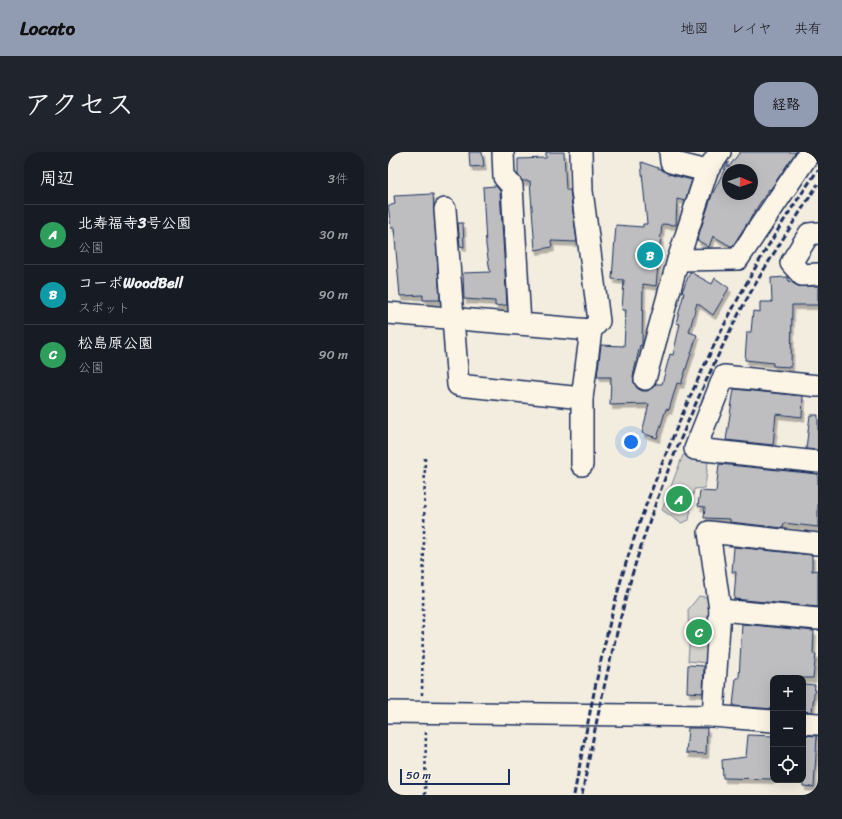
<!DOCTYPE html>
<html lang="ja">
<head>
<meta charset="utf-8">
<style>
	body { margin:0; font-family:Sriracha,"Klee One",sans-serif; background:#20242c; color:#f1f3f6 }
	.controls { position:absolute; right:12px; bottom:12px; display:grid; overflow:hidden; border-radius:8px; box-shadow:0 4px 16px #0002 }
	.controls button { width:36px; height:36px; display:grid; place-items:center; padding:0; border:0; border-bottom:1px solid #363941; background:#171b24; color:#f1f3f6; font:20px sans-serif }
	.compass { position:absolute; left:334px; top:12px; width:36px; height:36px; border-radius:50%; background:#171b24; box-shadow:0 4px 16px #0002; rotate:92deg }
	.scale { position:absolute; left:12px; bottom:10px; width:110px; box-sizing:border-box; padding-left:4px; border:2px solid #1b2f5e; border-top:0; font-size:11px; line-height:14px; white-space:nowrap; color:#1b2f5e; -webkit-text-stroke:3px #fcf5e5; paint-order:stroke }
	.you { position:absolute; left:243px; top:290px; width:14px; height:14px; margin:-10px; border:3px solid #fff; border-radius:50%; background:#1a73e8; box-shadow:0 0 0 6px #1a73e833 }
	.badge { display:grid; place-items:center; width:26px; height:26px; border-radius:50%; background:#919bb2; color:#fff; font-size:13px; font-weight:700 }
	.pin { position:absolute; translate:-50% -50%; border:2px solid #fff; box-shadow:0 1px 4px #0006 }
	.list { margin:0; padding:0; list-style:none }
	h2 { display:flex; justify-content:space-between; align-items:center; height:52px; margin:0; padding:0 16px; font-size:17px }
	h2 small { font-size:13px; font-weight:400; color:#9ea1a6 }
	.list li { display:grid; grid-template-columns:26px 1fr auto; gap:12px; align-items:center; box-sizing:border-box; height:60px; padding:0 16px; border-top:1px solid #363941 }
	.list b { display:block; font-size:15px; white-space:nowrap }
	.list p { margin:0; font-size:13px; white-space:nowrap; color:#9ea1a6 }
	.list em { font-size:13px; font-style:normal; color:#9ea1a6 }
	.icon { flex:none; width:22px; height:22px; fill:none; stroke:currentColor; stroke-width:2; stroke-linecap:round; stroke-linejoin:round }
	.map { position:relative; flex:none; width:430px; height:643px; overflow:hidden; border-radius:16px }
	header { display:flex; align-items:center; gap:24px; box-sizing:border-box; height:56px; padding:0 20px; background:#919bb2; color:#111 }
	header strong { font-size:19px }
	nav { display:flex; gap:22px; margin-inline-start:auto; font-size:14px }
	.intro { display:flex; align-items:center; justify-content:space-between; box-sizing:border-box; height:96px; padding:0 24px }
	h1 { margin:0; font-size:28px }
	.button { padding:10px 18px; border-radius:16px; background:#919bb2; color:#111; font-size:14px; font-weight:700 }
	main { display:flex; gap:24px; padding:0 24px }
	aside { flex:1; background:#171b24; border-radius:16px; box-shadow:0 4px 16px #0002 }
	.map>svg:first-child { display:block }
	.green { fill:#d3d1cc; stroke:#778095 }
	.building { fill:#bebec0; stroke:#1b2f5e; fill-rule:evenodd; filter:url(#shadow) }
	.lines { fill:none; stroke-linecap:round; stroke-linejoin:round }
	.minor-casing { stroke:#1b2f5e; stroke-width:24 }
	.path { stroke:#1b2f5e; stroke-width:2.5; stroke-dasharray:3 3; stroke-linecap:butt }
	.minor { stroke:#fcf5e5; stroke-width:21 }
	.rail { stroke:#1b2f5e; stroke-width:3; stroke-dasharray:6 3; stroke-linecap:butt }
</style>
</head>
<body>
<header>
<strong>Locato</strong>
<nav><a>地図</a><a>レイヤ</a><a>共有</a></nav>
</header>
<div class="intro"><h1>アクセス</h1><a class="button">経路</a></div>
<main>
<aside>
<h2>周辺<small>3件</small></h2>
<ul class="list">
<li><span class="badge" style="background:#2e9e5b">A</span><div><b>北寿福寺3号公園</b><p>公園</p></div><em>30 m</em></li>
<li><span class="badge" style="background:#0f9aa8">B</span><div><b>コーポWoodBell</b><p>スポット</p></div><em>90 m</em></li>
<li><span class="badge" style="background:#2e9e5b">C</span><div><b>松島原公園</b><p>公園</p></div><em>90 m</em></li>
</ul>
</aside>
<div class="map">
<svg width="430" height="643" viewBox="0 0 430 643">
	<defs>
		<filter id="shadow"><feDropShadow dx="2.5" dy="4.5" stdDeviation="0" flood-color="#0004"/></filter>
	</defs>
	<rect width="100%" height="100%" fill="#f3ede0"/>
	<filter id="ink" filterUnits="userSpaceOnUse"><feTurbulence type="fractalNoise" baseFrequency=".025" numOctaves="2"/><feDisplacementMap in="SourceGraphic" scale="8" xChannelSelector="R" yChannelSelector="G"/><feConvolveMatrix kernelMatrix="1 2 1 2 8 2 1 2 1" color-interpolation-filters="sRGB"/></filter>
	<g filter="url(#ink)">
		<g class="green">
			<path d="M 295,303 L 320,309 L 317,336 L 306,337 L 301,368 L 293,371 L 274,358 Z"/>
			<path d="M 311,444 L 323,446 L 320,511 L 300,509 L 301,496 L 300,458 Z"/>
		</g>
		<g class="building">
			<path d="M 81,0 L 94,0 L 96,14 L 82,15 Z"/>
			<path d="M 158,0 L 176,0 L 178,38 L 182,38 L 189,90 L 163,89 L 164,95 L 147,98 L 142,29 L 134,29 L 130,23 L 130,7 L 158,6 Z"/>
			<path d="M 352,0 L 408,0 L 382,38 L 381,37 L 344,95 L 325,84 L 321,95 L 309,88 L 324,43 L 340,10 L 340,16 ZM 340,18 L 364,18 L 364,42 L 340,42 Z"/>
			<path d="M 253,10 L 273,17 L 280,22 L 304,28 L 297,49 L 289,47 L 288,73 L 274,72 L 268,134 L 255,132 L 254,194 L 252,193 L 245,224 L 246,230 L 249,236 L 254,239 L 260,239 L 267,232 L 274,232 L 282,202 L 285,203 L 292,172 L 288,171 L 296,141 L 294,140 L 302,120 L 324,132 L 327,126 L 341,136 L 325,163 L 309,151 L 301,180 L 309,183 L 293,232 L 289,231 L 281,258 L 278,257 L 269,286 L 254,281 L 261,252 L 222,253 L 223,225 L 209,225 L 213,193 L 236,194 L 238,158 L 234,158 L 236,128 L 224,127 L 228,73 L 255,75 L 255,72 L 259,72 Z"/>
			<path d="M 108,34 L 112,39 L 119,153 L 107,154 L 107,149 L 76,147 L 75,121 L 102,120 L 98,93 L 95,35 Z"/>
			<path d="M 45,42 L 52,148 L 35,148 L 35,143 L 12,144 L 6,76 L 3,76 L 0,54 L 7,52 L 6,44 Z"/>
			<path d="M 70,71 L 75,71 L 76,95 L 72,94 Z"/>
			<path d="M 399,125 L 401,129 L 410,134 L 430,134 L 430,153 L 404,153 L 403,215 L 385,214 L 385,211 L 357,208 L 359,180 L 363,180 L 365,159 L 372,160 L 372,150 L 384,150 L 383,126 Z"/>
			<path d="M 346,237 L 415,244 L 414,265 L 388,262 L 385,293 L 338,288 Z"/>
			<path d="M 422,263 L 430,263 L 430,298 L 418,297 Z"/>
			<path d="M 331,312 L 430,322 L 430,375 L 396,371 L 395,376 L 342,370 L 342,367 L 316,366 L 317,355 L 310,354 L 312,339 L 328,340 Z"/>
			<path d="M 346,395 L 424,403 L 424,419 L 430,418 L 430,455 L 346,447 L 348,420 L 344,420 Z"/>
			<path d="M 354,472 L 426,479 L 425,502 L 428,502 L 425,526 L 385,526 L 385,557 L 345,554 L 348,526 L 351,526 Z"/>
			<path d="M 300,513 L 316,514 L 315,541 L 299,540 Z"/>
			<path d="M 415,532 L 427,533 L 424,560 L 415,559 Z"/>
			<path d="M 300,576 L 319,576 L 318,602 L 298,601 Z"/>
			<path d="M 360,583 L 385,584 L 384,627 L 335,626 L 334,608 L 358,605 Z"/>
			<path d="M 415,583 L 429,584 L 426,635 L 415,634 Z"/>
		</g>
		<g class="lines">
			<defs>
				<g id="minor">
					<path d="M 115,0 L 116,25 L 124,34 L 132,172"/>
					<path d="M 193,0 L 194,39 L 211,169 L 203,178 L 194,246 L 194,313"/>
					<path d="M 282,0 L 283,10 L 319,19"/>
					<path d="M 57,57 L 70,233 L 194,246"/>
					<path d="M 430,81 L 421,82 L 403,111 L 414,123 L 430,122"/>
					<path d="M 290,108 L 350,107 L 422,0"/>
					<path d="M 0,161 L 203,178"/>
					<path d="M 257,227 L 290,108 L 319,19 L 332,0"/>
					<path d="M 430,234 L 336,224 L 307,297 L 430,310"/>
					<path d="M 332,458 L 430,467"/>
					<path d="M 0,560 L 325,564 L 385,569"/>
					<path d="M 325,564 L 332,458 L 321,380 L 430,392"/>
					<path d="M 415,571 L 430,572"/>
				</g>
			</defs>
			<use href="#minor" class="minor-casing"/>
			<g class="path">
				<path d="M 34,543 L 37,303"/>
				<path d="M 37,643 L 38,577"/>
			</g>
			<use href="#minor" class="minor"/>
			<g class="rail">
				<path d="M 186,643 C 200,569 214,494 235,421 C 247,381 262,341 278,302 C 318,202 367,106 430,18"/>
				<path d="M 194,643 C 208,569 224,495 244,423 C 269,339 304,255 343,177 C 368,127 400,79 430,32"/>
			</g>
		</g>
	</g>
</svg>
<div class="controls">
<button>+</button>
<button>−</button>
<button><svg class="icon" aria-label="locate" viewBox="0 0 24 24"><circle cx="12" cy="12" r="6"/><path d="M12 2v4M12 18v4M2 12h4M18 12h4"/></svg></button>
</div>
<svg class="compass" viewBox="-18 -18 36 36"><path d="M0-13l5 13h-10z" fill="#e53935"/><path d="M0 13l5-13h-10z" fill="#9ea1a6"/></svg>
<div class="scale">50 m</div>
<div class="you"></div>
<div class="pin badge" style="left:291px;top:347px;background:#2e9e5b">A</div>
<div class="pin badge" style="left:262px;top:103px;background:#0f9aa8">B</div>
<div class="pin badge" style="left:311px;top:480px;background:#2e9e5b">C</div>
</div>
</main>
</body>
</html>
